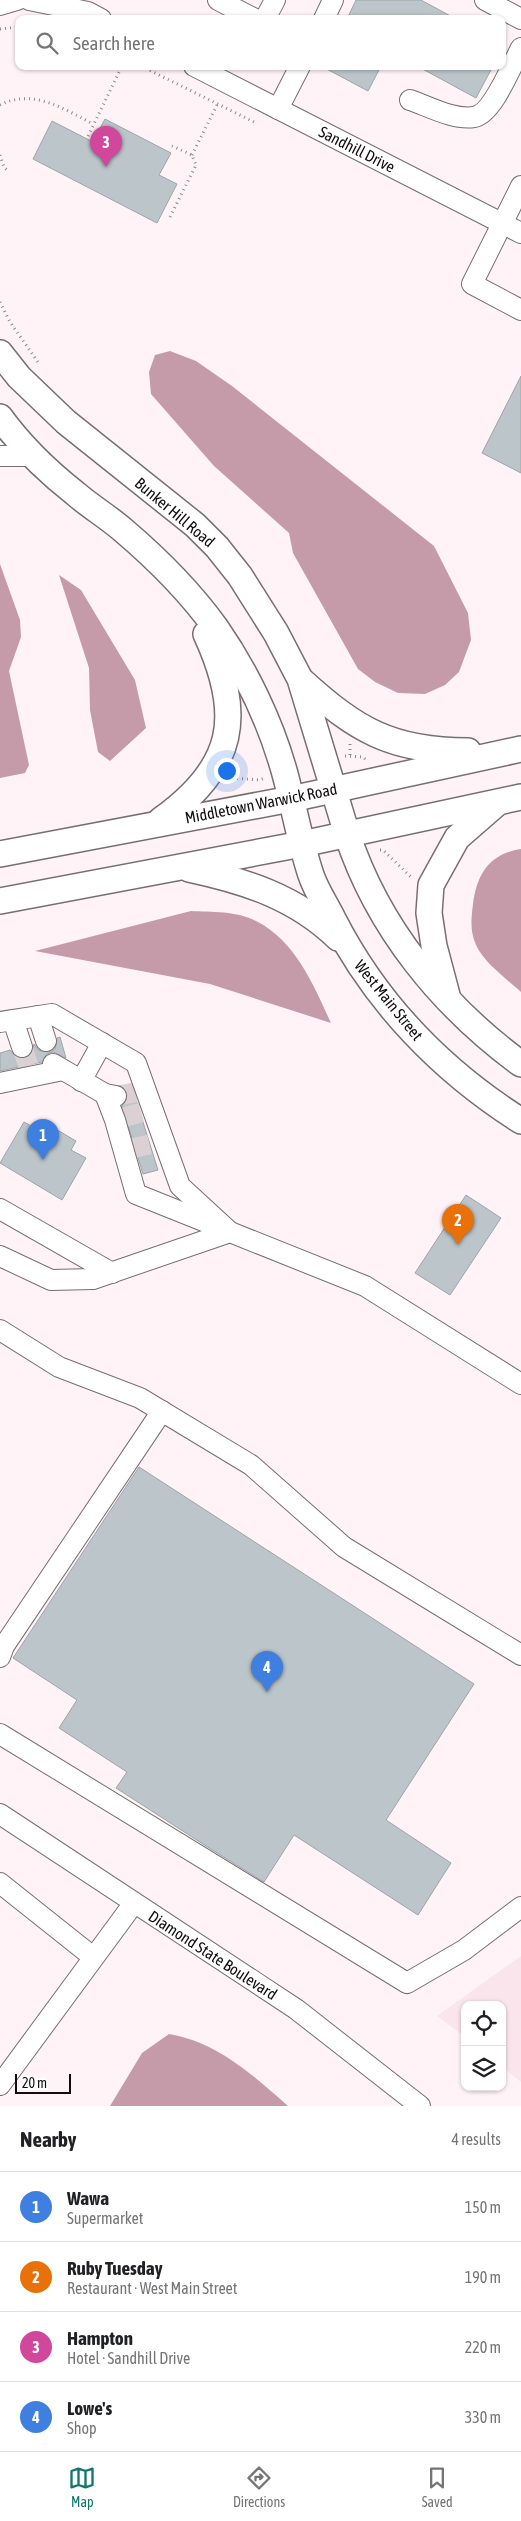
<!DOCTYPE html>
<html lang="en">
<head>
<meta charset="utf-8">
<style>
	body { margin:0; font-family:"Asap Condensed",sans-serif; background:#f6f6f6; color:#202124 }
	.controls { position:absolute; right:15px; bottom:15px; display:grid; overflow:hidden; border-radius:10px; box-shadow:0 1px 4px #0004 }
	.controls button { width:45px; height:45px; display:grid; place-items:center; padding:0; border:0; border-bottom:1px solid #e0e0e0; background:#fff; color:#202124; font:25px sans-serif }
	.scale { position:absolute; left:15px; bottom:12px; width:56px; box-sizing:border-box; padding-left:5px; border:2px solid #110d0e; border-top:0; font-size:14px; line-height:18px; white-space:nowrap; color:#110d0e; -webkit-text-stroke:4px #fff; paint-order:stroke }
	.you { position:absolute; left:226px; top:770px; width:18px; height:18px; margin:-12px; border:4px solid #fff; border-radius:50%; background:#1a73e8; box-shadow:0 0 0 8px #1a73e833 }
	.badge { display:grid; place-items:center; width:32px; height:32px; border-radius:50%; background:#0f766e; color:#fff; font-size:16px; font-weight:700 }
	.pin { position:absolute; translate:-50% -41px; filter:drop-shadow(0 1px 2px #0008) }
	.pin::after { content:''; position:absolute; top:26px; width:18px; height:15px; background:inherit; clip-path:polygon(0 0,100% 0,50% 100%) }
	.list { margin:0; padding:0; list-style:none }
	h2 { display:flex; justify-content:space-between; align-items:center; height:65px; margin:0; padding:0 20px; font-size:21px }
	h2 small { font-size:16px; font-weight:400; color:#757577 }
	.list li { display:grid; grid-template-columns:32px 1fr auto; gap:15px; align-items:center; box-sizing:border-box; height:70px; padding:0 20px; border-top:1px solid #e0e0e0 }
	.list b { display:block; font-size:19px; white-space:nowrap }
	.list p { margin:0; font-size:16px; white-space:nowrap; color:#757577 }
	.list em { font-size:16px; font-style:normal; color:#757577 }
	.icon { flex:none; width:28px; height:28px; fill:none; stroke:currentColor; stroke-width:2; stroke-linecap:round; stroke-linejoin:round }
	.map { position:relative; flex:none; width:521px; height:2106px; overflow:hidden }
	.search { position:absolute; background:#fff; box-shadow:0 1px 4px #0004; left:15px; right:15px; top:15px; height:55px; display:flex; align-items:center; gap:12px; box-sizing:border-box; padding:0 18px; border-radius:10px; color:#757577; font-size:19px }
	.sheet { height:345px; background:#fff }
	nav { display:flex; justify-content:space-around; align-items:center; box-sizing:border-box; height:70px; border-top:1px solid #e0e0e0; background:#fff; font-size:14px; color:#757577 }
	nav a { display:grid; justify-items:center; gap:2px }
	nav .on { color:#0f766e }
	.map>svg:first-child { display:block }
	.built { fill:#f9e5eb }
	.water { fill:#c59ba9 }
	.building { fill:#bbc5ca; stroke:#9ca5aa }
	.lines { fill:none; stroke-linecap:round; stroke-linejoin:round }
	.minor-tunnel { stroke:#dbd0d4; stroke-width:20; stroke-dasharray:20 10; stroke-linecap:butt }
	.minor-casing { stroke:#786e71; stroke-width:22 }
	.major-casing { stroke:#786e71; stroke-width:28 }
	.path { stroke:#90888b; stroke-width:3; stroke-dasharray:1 4; stroke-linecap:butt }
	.minor { stroke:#fff; stroke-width:20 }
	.major { stroke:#fff; stroke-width:25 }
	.labels { text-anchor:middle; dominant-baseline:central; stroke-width:5; stroke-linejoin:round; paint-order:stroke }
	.street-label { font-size:16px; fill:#110d0e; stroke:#fff }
</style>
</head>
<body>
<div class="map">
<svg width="521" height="2106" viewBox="0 0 521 2106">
	<rect width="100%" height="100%" fill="#fff3f7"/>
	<path class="built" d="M 521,1956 L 521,2082 L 502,2067 L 502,2005 L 465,2005 L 465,2037 L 437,2016 Z"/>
	<g class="water">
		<path d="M 170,351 L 196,361 L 232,386 L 434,546 L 468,613 L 471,640 L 459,672 L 445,685 L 425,694 L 398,693 L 375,682 L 358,669 L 293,553 L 289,533 L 214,466 L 151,394 L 149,372 L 155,355 Z"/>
		<path d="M 0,564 L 20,620 L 21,637 L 9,671 L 29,765 L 25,773 L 0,778 Z"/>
		<path d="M 59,575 L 81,590 L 135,680 L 146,728 L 110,761 L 98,752 L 90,710 L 89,668 Z"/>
		<path d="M 521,849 L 521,992 C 507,979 484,963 476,945 C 470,931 471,920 473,904 C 477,874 489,854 521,849 Z"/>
		<path d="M 191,911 C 212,912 239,911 258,922 C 296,942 314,986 331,1023 L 210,984 L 35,951 Z"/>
		<path d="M 169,2034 C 217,2042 253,2075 288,2106 L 110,2106 L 142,2053 Z"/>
	</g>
	<g class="building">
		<path d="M 356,0 L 421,0 L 456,19 L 347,19 Z"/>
		<path d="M 321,66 L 381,66 L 368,91 Z"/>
		<path d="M 417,66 L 493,66 L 476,98 Z"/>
		<path d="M 105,119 L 171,153 L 159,175 L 177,184 L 157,223 L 33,159 L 52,121 L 93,142 Z"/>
		<path d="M 521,376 L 521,473 L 482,453 Z"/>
		<path d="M 60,1037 L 66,1058 L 53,1052 L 47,1054 L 42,1062 L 0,1071 L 0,1053 L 10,1050 L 15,1056 L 25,1058 L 31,1054 L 34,1044 L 38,1050 L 49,1052 L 55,1049 L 57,1038 Z"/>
		<path d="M 131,1084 L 158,1170 L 143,1174 L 122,1106 L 128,1098 L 123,1086 Z"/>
		<path d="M 42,1121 L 76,1141 L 71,1150 L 86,1158 L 62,1200 L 0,1163 L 24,1122 L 37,1129 Z"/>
		<path d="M 466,1195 L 501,1218 L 450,1295 L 415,1273 Z"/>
		<path d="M 139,1467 L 474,1684 L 386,1820 L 451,1863 L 418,1915 L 294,1835 L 264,1882 L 206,1846 L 116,1788 L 127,1772 L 59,1728 L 77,1700 L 13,1658 Z"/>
	</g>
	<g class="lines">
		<g class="minor-tunnel">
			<path d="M 22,1047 L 30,1070"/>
			<path d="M 116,1096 L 137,1092"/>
			<path d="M 122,1118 L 142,1112"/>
			<path d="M 130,1149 L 151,1144"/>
		</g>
		<defs>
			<g id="minor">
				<path d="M 29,0 L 88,12 L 101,19"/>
				<path d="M 218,0 L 255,19"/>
				<path d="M 485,0 L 521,19"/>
				<path d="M 0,5 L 17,0"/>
				<path d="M 265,19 L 275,0"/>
				<path d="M 324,19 L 333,0"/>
				<path d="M 194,66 L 521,233"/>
				<path d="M 410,100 C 428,106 453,120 474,117 C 493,114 512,64 521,48"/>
				<path d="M 278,109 L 300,66"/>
				<path d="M 521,186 L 472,284 L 521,310"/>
				<path d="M 0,456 L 35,456"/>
				<path d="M 38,1016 L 46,1041"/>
				<path d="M 13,1020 L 22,1047"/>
				<path d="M 0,1022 L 52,1014 L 136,1063 L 180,1186 L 230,1232"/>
				<path d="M 53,1064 L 105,1094 L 116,1096"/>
				<path d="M 81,1081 L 102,1043"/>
				<path d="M 0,1083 L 63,1070"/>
				<path d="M 105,1094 L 115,1120 L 136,1194 L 216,1226"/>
				<path d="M 0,1209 L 112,1273"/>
				<path d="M 0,1256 L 51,1280 L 93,1279 L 230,1232 L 365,1286 L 521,1384"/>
				<path d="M 0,1330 L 59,1367 L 140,1398 L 251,1465 L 344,1547 L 521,1655"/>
				<path d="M 0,1657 L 4,1646 L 162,1411"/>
				<path d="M 0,1734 L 407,1983 L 464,1950 L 521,1907"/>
				<path d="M 0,1814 L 296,2009 L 420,2106"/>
				<path d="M 0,1883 L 93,1957"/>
				<path d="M 0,2085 L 134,1903"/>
			</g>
			<g id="major">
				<path d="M 0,353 L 19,377 L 66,422 L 195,525 L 217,547 L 240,576 L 276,633 L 300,679 L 347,834 C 378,928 442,1006 521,1064"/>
				<path d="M 0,417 C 21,446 48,472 76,494 C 91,507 108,517 123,530 C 156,558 190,592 216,628 C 246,671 271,723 285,774 C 294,807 300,842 311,875 C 316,890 326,905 333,919 C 376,1003 442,1071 521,1121"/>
				<path d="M 301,680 C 356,730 391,751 468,751"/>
				<path d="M 161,820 C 235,767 244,716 206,634"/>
				<path d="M 0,854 L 291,799 L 521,749"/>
				<path d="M 189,869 C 245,881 296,897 338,938"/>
				<path d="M 0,901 L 302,844 L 521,797"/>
				<path d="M 447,995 L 434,946 L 429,913 L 431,885 L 457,838 L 496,804"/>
			</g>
		</defs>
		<use href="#minor" class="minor-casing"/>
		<use href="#major" class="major-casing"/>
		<g class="path">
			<path d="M 0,29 L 19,27"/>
			<path d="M 141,66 L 254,122"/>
			<path d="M 0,105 C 33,88 64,109 93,124"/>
			<path d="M 88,136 L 122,66"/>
			<path d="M 0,155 L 4,167 L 8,171"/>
			<path d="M 192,155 L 217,105"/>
			<path d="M 170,217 L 196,165 L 192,155 L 172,146"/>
			<path d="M 0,302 L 10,322 L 40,365"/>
			<path d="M 350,755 L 350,743"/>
			<path d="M 345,756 L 363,757 L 367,761"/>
			<path d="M 232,778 L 259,780 L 265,778"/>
			<path d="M 380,850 L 383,850 L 412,878"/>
		</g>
		<use href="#minor" class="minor"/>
		<use href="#major" class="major"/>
	</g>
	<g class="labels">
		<g class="street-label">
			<text transform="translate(357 149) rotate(27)">Sandhill Drive</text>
			<text transform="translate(175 512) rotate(40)">Bunker Hill Road</text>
			<text transform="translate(261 803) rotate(-11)">Middletown Warwick Road</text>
			<text transform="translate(389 1000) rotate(51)">West Main Street</text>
			<text transform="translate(213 1955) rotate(33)">Diamond State Boulevard</text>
		</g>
	</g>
</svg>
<div class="controls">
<button><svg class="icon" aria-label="locate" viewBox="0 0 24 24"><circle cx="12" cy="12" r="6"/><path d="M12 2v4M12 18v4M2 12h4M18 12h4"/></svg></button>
<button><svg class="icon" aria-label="layers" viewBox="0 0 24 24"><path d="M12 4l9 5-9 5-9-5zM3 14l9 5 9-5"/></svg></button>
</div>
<div class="scale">20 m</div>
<div class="you"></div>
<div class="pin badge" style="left:43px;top:1160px;background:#3f7fe0">1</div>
<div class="pin badge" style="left:458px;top:1245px;background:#e8710a">2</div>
<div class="pin badge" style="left:106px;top:167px;background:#d1479c">3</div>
<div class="pin badge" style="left:267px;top:1692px;background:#3f7fe0">4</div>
<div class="search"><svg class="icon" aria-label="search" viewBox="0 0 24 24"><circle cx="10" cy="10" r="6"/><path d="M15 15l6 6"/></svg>Search here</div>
</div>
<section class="sheet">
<h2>Nearby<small>4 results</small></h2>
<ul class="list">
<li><span class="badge" style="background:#3f7fe0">1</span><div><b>Wawa</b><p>Supermarket</p></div><em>150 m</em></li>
<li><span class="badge" style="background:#e8710a">2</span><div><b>Ruby Tuesday</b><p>Restaurant · West Main Street</p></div><em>190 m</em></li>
<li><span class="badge" style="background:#d1479c">3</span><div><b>Hampton</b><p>Hotel · Sandhill Drive</p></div><em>220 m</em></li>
<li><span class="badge" style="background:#3f7fe0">4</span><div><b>Lowe's</b><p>Shop</p></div><em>330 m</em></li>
</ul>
</section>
<nav>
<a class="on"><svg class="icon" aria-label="map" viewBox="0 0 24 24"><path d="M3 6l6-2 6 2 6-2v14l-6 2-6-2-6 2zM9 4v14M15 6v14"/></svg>Map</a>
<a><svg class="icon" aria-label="directions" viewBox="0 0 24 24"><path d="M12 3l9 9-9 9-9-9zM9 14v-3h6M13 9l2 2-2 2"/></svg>Directions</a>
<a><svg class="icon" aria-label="saved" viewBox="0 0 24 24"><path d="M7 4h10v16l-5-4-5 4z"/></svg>Saved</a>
</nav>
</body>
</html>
